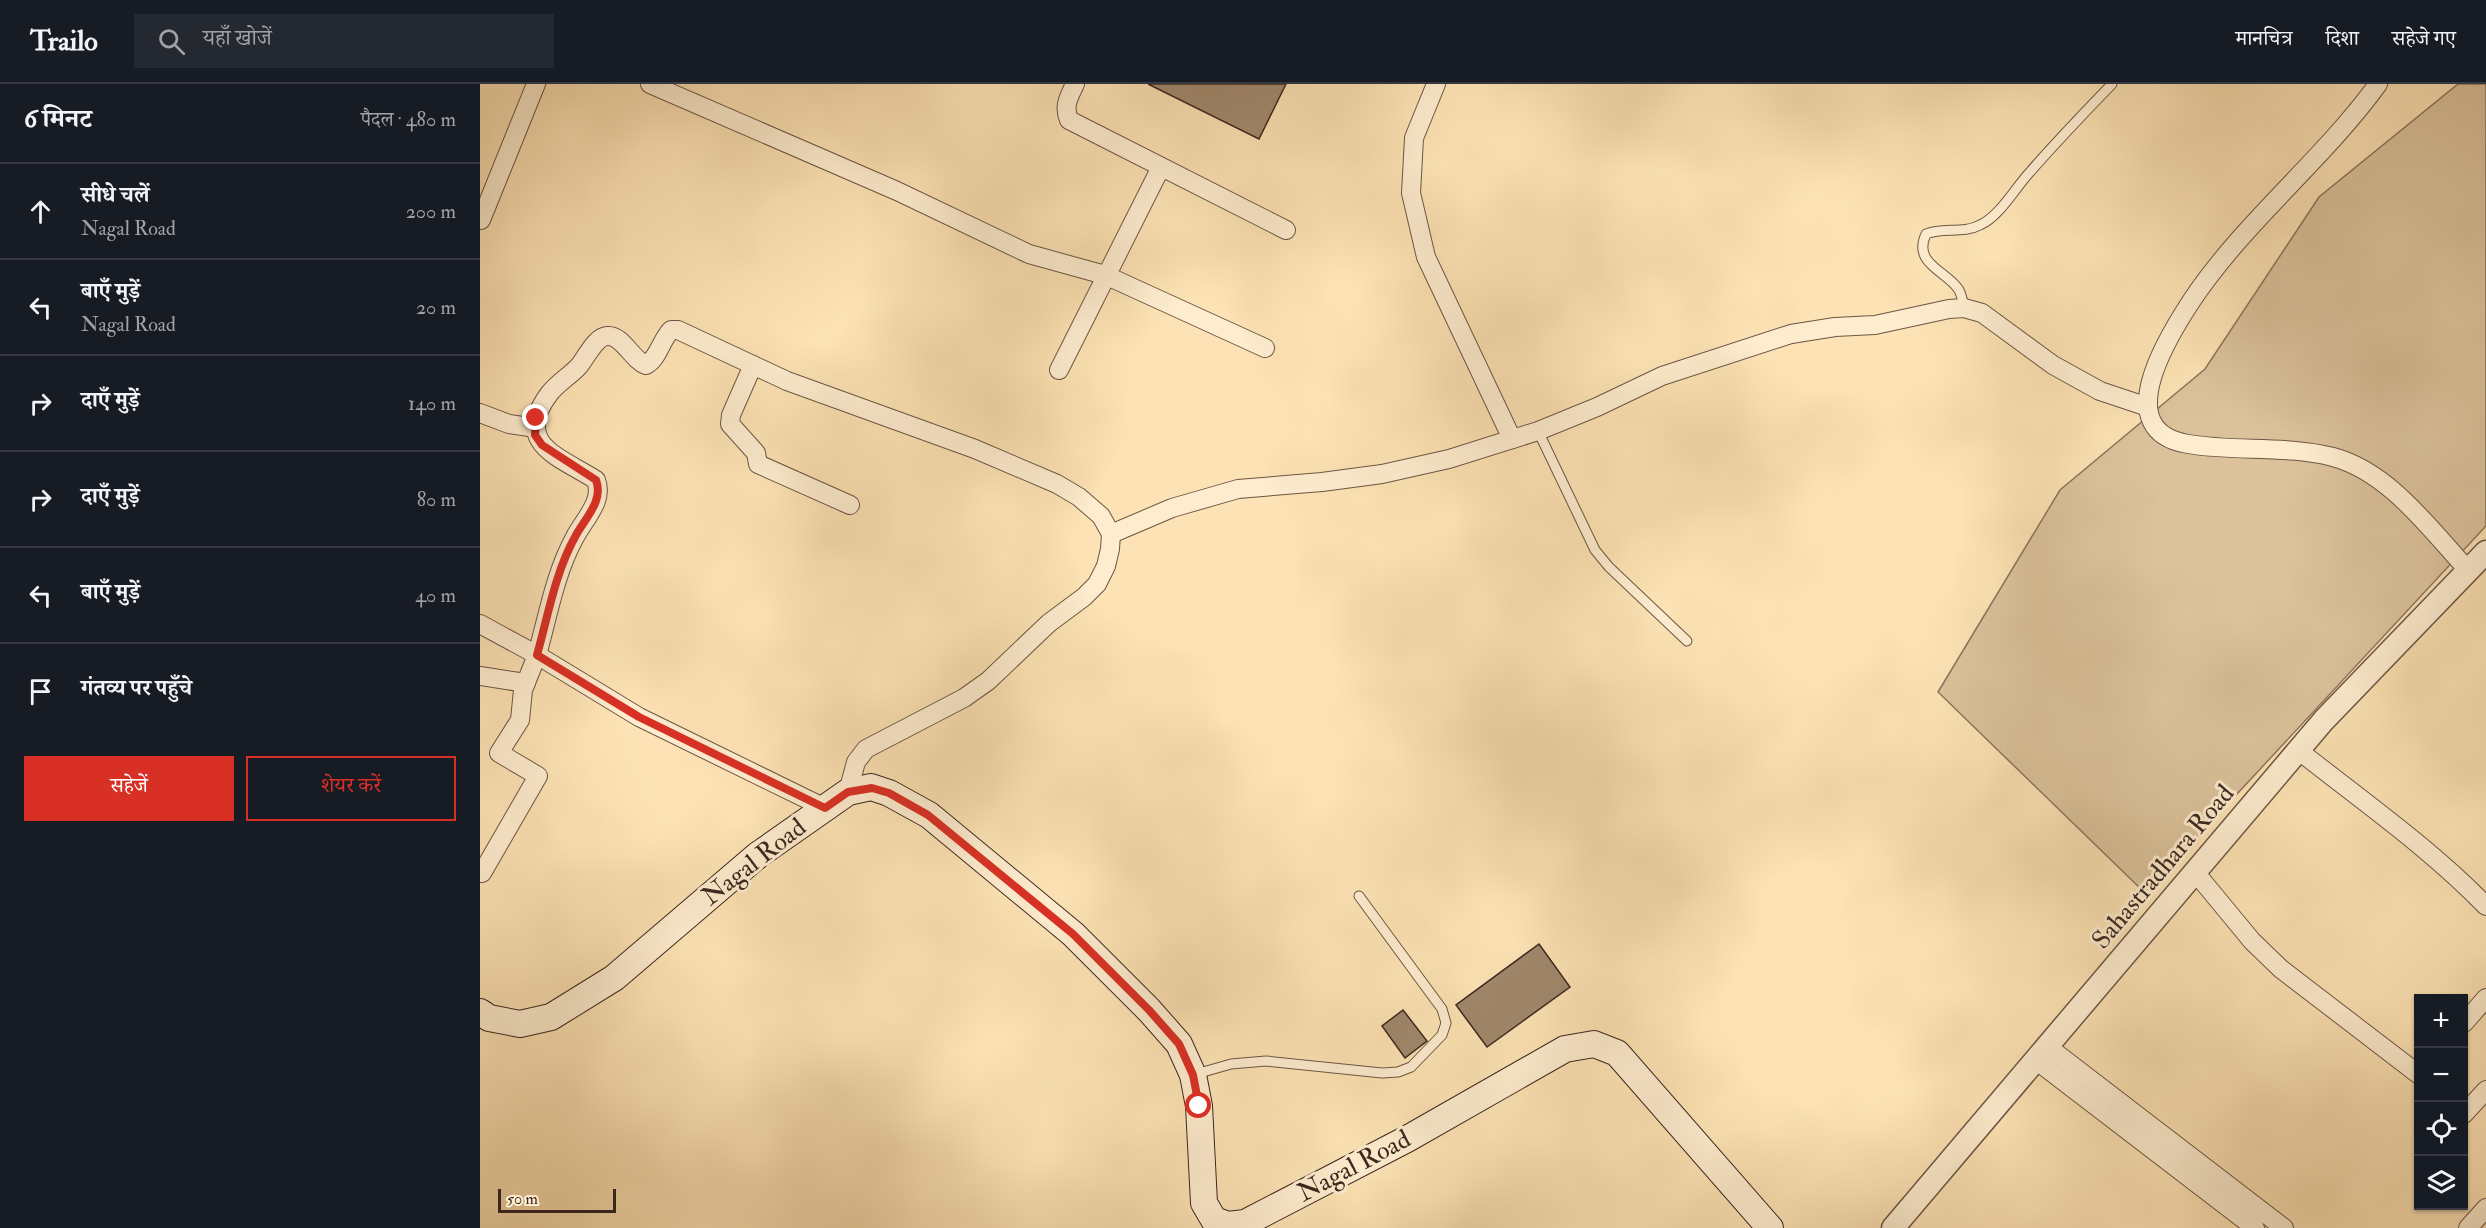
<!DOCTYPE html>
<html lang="hi">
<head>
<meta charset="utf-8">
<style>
	body { margin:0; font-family:"IM FELL Double Pica","Noto Serif Devanagari",serif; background:#242831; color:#f1f3f6 }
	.controls { position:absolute; right:18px; bottom:18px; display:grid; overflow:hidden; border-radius:0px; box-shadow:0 2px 4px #0004 }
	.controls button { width:54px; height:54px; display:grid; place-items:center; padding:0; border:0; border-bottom:2px solid #363941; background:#171b24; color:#f1f3f6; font:30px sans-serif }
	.scale { position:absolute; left:18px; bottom:15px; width:118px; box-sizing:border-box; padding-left:6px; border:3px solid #3c271f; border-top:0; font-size:16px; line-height:21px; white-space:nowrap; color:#3c271f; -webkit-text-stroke:4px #fdecce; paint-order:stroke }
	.stop { position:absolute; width:18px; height:18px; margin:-14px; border:4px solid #d93025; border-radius:50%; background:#fff }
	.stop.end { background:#d93025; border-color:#fff; box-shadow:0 2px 6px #0008 }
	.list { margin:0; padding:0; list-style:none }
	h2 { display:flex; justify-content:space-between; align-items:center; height:78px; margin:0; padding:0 24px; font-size:26px }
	h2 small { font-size:20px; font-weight:400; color:#9ea1a6 }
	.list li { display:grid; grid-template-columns:39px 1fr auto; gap:18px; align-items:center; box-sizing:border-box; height:96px; padding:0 24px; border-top:2px solid #363941 }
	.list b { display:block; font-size:22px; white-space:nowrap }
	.list p { margin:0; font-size:20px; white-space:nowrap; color:#9ea1a6 }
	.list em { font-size:20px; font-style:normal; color:#9ea1a6 }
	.actions { display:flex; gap:12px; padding:18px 24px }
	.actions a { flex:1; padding:14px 0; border:2px solid #d93025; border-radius:0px; text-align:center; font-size:21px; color:#d93025 }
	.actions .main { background:#d93025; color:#fff }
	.icon { flex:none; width:33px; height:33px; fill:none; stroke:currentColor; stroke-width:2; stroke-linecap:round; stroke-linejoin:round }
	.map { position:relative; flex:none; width:2006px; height:1144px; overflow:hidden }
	header { display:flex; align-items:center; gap:36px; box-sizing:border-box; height:84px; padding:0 30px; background:#171b24; border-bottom:2px solid #363941 }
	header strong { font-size:28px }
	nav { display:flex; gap:33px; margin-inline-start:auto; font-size:21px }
	.search { width:420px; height:54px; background:#242831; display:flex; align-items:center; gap:15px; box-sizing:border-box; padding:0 21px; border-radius:0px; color:#9ea1a6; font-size:22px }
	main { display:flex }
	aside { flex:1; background:#171b24 }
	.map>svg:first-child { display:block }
	.green { fill:#dbc29b; stroke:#8c745d; stroke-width:1.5 }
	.building { fill:#a0886c; stroke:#3c271f; stroke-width:1.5 }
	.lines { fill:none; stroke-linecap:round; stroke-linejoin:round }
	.service-casing { stroke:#6c5644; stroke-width:11 }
	.minor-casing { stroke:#6c5644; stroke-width:20 }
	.tertiary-casing { stroke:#6c5644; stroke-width:25 }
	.secondary-casing { stroke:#3c271f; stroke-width:28 }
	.service { stroke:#fdecce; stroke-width:9 }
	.minor { stroke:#fdecce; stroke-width:18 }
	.tertiary { stroke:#fdecce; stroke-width:22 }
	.secondary { stroke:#fdecce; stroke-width:26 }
	.route { stroke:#d93025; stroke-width:8 }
	.labels { text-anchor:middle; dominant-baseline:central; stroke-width:6; stroke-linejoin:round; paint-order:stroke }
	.street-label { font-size:26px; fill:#3c271f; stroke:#fdecce }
</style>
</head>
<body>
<header>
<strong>Trailo</strong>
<div class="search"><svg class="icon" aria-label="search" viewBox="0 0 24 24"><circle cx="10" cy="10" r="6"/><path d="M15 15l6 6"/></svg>यहाँ खोजें</div>
<nav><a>मानचित्र</a><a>दिशा</a><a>सहेजे गए</a></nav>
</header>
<main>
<aside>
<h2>6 मिनट<small>पैदल · 480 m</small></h2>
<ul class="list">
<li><svg class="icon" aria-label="ahead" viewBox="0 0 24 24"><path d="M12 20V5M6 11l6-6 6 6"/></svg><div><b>सीधे चलें</b><p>Nagal Road</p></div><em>200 m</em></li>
<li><svg class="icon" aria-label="left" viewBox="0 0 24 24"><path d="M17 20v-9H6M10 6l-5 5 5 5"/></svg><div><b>बाएँ मुड़ें</b><p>Nagal Road</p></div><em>20 m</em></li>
<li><svg class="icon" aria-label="right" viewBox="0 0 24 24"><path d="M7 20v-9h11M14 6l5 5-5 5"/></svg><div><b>दाएँ मुड़ें</b></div><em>140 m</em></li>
<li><svg class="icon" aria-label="right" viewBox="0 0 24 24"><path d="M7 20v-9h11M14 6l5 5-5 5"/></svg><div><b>दाएँ मुड़ें</b></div><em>80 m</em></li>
<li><svg class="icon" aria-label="left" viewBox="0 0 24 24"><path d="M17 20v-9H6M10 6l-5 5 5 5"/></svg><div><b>बाएँ मुड़ें</b></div><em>40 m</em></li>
<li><svg class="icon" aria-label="arrive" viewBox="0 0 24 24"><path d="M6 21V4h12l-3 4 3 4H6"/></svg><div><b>गंतव्य पर पहुँचे</b></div></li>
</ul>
<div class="actions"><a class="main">सहेजें</a><a>शेयर करें</a></div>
</aside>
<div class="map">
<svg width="2006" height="1144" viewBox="0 0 2006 1144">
	<rect width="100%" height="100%" fill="#fce2b4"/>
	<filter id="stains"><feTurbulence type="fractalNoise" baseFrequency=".00333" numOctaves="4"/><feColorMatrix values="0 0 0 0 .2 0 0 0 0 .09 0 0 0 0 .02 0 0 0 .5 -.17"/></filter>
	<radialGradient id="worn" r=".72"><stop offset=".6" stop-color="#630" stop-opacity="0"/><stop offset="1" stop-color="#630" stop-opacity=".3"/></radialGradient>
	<path class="green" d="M 1978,0 L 2006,0 L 2006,442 L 1665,809 L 1458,608 L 1580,406 L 1725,285 L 1839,113 Z"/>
	<g class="building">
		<path d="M 668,0 L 806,0 L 779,55 Z"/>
		<path d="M 1059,860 L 1090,903 L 1007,963 L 976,921 Z"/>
		<path d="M 923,926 L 947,957 L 925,974 L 902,942 Z"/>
	</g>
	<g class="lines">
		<defs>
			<g id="service">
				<path d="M 1484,224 C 1483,218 1482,212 1479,206 C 1467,187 1432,180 1446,150 C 1463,143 1483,150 1500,141 C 1520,132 1535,104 1550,88 C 1576,58 1604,29 1632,0"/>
				<path d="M 1058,347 L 1115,466 L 1129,483 L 1207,557"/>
				<path d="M 716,990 L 751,980 L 786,977 L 902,989 L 918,988 L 931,983 L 962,951 L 966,939 L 962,925 L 879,812"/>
			</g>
			<g id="minor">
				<path d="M 170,0 L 417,107 L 549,170 L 625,191 L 785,264"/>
				<path d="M 595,0 C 589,13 583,22 589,36 L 806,146"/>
				<path d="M 956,0 L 934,54 L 931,109 L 946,173 L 1032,355"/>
				<path d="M 1898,0 C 1842,77 1765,137 1712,216 C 1687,254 1629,347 1708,360 C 1755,368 1806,361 1853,373 C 1909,388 1949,444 1987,485"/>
				<path d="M 1,136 L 56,0"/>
				<path d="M 273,281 L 251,331 L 250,340 L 276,369 L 278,380 L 370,421"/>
				<path d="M 579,286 L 681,83"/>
				<path d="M 0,329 L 29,340 L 56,344"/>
				<path d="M 631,450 L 692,424 L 758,405 L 842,398 L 902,390 L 969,375 L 1058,347 L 1117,323 L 1182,292 L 1311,250 L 1355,243 L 1395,241 L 1469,225 L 1484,224 L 1502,229 L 1573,281 L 1620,307 L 1668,323"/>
				<path d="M 0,540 L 57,571 L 43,606 L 40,636 L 19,669 L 58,692 L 2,789 L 0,788"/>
				<path d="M 0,592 L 46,599"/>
				<path d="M 1818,666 C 1881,716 1951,765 2006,822"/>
				<path d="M 345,724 L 159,633 L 57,571 C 68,532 75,489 95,453 C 105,434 124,417 116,396 C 80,373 32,360 69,310 C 77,299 90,292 99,282 C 106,274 115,253 127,252 C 142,250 152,276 166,281 C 178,275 181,256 191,246 L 198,246 L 307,297 L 495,365 L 577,400 L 599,413 L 621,432 L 631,450 L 630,465 L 626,482 L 617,500 L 604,513 L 569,539 L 508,597 L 484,614 L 386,665 L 376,678 L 368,708"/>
				<path d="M 1715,788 L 1772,857 L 1801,885 L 1938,990"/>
				<path d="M 1984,939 L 2006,914"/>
				<path d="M 1568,963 L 1804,1144"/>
				<path d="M 1557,977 L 1775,1144"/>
				<path d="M 1984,1030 L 2006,1006"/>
				<path d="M 1988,1144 L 2006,1124"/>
			</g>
			<path id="tertiary" d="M 1413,1144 L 1844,636 L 2006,468"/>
			<path id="secondary" d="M 0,928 L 9,934 L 40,940 L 71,933 L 134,894 L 278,771 L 368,708 L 391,703 L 409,709 L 449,731 L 593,850 L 669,926 L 699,960 L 713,991 L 719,1022 L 724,1119 L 734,1136 L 748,1141 L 765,1139 L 927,1055 L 1085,965 L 1114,960 L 1137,969 L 1290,1144"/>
		</defs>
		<use href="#service" class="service-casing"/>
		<use href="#minor" class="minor-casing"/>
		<use href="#tertiary" class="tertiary-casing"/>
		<use href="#secondary" class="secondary-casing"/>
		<use href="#service" class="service"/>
		<use href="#minor" class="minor"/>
		<use href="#tertiary" class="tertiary"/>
		<use href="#secondary" class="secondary"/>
	</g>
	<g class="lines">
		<path class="route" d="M 56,334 L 55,351 L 62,361 L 116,396 C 124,417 105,434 95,453 C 75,489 68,532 57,571 L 159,633 L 345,724 L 368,708 L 392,704 L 409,709 L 448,731 L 593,850 L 669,926 L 699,960 L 713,991 L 719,1022"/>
	</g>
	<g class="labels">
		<g class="street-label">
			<text transform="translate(274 778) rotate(-38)">Nagal Road</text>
			<text transform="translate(1683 783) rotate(-50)">Sahastradhara Road</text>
			<text transform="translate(874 1082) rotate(-28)">Nagal Road</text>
		</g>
	</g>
	<rect width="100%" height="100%" filter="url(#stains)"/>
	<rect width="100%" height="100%" fill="url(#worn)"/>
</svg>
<div class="controls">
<button>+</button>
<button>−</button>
<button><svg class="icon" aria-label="locate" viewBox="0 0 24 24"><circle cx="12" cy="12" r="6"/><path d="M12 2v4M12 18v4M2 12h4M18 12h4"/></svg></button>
<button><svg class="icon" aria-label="layers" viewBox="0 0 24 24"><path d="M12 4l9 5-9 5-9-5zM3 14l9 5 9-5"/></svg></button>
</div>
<div class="scale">50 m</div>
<div class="stop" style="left:719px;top:1022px"></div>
<div class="stop end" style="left:56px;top:334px"></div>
</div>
</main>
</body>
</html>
